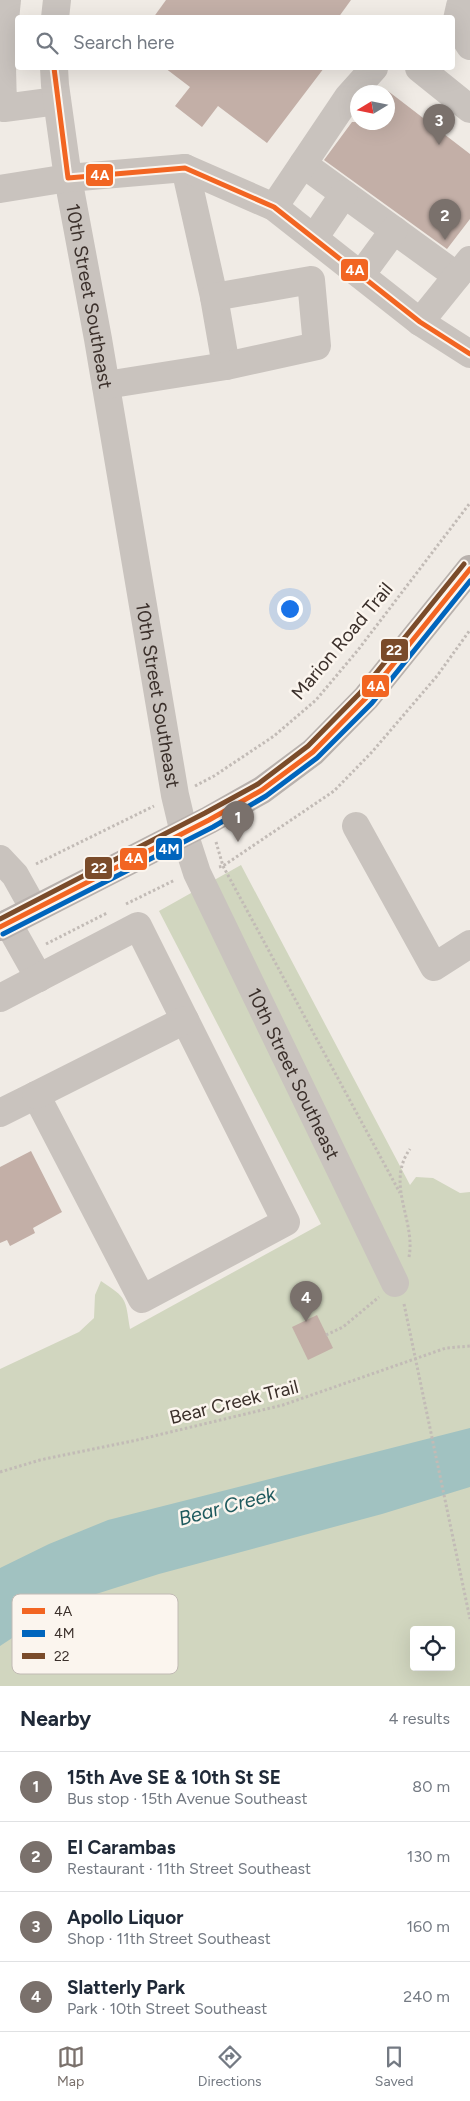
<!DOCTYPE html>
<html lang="en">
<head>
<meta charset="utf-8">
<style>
	body { margin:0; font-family:Figtree,sans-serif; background:#f2f2f3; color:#1f2937 }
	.controls { position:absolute; right:15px; bottom:15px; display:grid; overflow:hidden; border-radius:5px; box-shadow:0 5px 20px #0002 }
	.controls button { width:45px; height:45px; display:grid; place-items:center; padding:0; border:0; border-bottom:1px solid #e0e1e3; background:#fff; color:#1f2937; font:25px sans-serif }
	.compass { position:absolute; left:350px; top:85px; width:45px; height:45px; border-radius:50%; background:#fff; box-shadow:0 5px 20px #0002; rotate:260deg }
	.you { position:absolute; left:289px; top:608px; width:18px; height:18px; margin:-12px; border:4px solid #fff; border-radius:50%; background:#1a73e8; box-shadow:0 0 0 8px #1a73e833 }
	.badge { display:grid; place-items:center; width:32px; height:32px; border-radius:50%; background:#7a716c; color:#fff; font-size:16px; font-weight:700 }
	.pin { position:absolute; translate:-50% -41px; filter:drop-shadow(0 1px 2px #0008) }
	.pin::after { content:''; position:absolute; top:26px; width:18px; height:15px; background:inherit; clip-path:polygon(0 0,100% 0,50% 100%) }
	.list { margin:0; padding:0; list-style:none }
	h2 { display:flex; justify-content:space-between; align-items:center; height:65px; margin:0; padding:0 20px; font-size:21px }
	h2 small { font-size:16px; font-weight:400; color:#747a83 }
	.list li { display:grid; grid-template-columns:32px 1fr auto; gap:15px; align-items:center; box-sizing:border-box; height:70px; padding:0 20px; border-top:1px solid #e0e1e3 }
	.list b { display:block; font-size:19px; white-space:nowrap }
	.list p { margin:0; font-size:16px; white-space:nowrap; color:#747a83 }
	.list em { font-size:16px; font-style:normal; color:#747a83 }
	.icon { flex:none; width:28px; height:28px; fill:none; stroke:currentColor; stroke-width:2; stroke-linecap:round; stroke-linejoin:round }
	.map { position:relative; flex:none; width:470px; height:1686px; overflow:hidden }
	.search { position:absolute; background:#fff; box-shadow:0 5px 20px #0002; left:15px; right:15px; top:15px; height:55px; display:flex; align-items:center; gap:12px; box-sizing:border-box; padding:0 18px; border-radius:5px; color:#747a83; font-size:19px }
	.sheet { height:345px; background:#fff }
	nav { display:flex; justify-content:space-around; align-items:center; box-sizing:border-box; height:70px; border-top:1px solid #e0e1e3; background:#fff; font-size:14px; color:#747a83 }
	nav a { display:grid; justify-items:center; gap:2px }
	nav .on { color:#7a716c }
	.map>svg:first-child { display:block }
	.green { fill:#d1d6bf; fill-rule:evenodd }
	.water { fill:#a1c2c1 }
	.building { fill:#c3afa7 }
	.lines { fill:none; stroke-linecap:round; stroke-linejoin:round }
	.path { stroke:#c2bbb6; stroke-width:3; stroke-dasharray:2.5 2.5; stroke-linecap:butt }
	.minor { stroke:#c9c3be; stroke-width:28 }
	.major { stroke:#b8b1ad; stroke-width:28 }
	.bus-1-casing { stroke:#fbf5ee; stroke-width:9 }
	.bus-2-casing { stroke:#fbf5ee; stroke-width:9 }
	.bus-3-casing { stroke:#fbf5ee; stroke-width:9 }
	.bus-1 { stroke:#f26522; stroke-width:5 }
	.bus-2 { stroke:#0065bd; stroke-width:5 }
	.bus-3 { stroke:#7a4b2a; stroke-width:5 }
	.labels { text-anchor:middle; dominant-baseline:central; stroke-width:5; stroke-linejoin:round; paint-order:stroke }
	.street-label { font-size:19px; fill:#3b302b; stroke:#fbf5ee }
	.water-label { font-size:20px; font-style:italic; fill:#1f5a5e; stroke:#fbf5ee }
	.key { fill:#fbf5ee; stroke:#c1bab4; stroke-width:1 }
	.key-label { font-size:14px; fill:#3b302b }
	.line-badge { stroke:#fbf5ee; stroke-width:2 }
	.badge-label { font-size:14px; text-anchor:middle; font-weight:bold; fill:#fff }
</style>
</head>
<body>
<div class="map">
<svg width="470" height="1686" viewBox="0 0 470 1686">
	<rect width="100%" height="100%" fill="#f0ebe5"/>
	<path class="green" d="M 241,865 L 410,1185 L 416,1177 L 433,1178 L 460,1193 L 470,1192 L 470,1686 L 0,1686 L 0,1369 L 79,1332 L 94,1318 L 95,1295 L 101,1281 C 128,1299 125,1298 130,1329 L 321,1224 L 159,911 ZM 414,1630 L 451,1630 L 451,1667 L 414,1667 Z"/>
	<path class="water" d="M 470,1428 L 470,1487 L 382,1514 L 159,1574 L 93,1595 L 47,1615 L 0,1646 L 0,1568 L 49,1544 L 108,1520 Z"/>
	<g class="building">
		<path d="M 166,0 L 351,0 L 338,18 L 153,18 Z"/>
		<path d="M 165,68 L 324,68 L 267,143 L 218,106 L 202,127 L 175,106 L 190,87 Z"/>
		<path d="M 388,91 L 470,154 L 470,219 L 447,249 L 324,160 L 352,122 L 388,122 Z"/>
		<path d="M 31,1151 L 62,1212 L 33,1228 L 35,1233 L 10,1246 L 7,1240 L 0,1243 L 0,1167 Z"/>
		<path d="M 317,1315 L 333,1348 L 308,1360 L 292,1327 Z"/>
	</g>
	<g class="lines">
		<g class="path">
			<path d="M 195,786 L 214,776 L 274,736 L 316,700 L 358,650 L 470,503"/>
			<path d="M 216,842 L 223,866 L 400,1193"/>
			<path d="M 36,864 L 154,806"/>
			<path d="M 219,867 L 223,866 L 334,791 L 372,752 L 437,676 L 470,630"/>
			<path d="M 126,904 L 175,880"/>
			<path d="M 46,944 L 107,913"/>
			<path d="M 409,1257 C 416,1220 385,1184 410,1149"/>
			<path d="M 404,1304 L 470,1619"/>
			<path d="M 326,1335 L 343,1327 L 379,1297"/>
			<path d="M 0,1472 L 40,1460 L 137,1440 L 283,1405 L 446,1348 L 470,1346"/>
		</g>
		<g class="minor">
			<path d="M 7,0 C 3,37 0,72 4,108 L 57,101"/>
			<path d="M 465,0 L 460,6 L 456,24 L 470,46"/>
			<path d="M 55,18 L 57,0"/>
			<path id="s1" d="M 54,68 L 55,85 L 68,178 L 98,339 L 175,795 L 184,833 L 197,873 L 395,1283"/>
			<path d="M 419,68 L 470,109"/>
			<path d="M 303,164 L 457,276"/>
			<path d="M 185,168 L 214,297 L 226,366"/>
			<path d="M 0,189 L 68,178 L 185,168 L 274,207 L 420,322 L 470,354"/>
			<path d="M 274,207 L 348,97 L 374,68"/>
			<path d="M 314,238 L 344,194"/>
			<path d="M 361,275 L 394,230"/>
			<path d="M 420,322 L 470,260"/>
			<path d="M 106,385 L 226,366 L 317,346 L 311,280 L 214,297"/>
			<path d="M 356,826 L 434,967 L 470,944"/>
			<path d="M 0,859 L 15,875 L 34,909"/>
			<path d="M 8,923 L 39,978"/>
			<path d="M 0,998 L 138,926 L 286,1222 L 142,1299 L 36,1095 L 0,1113"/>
			<path d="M 36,1095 L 185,1020"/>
		</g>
		<path class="major" d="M 0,927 L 209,820 L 262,790 L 313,752 L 366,698 L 470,569"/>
		<defs>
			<g id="bus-1">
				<path d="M 54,68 L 68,178 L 185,168 L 274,207 L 420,322 L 470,354"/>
				<path d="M 0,927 L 209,820 L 262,790 L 313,752 L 366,698 L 470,569"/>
			</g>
			<path id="bus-2" d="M 3,934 L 213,827 L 266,796 L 317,758 L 372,703 L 470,581"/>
			<path id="bus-3" d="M 0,919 L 205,813 L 258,784 L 308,746 L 360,693 L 464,564"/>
		</defs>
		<use href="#bus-1" class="bus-1-casing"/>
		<use href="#bus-2" class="bus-2-casing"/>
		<use href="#bus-3" class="bus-3-casing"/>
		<use href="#bus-1" class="bus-1"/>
		<use href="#bus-2" class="bus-2"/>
		<use href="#bus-3" class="bus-3"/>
	</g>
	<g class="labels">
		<g class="street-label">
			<text stroke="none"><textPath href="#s1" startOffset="231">10th Street Southeast</textPath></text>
			<text transform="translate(342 641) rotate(-50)">Marion Road Trail</text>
			<text stroke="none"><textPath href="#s1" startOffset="636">10th Street Southeast</textPath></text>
			<text stroke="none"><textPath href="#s1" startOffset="1041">10th Street Southeast</textPath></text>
			<text transform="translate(234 1402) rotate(-14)">Bear Creek Trail</text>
		</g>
		<g class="water-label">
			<text transform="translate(227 1506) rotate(-15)">Bear Creek</text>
		</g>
	</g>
	<rect x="12" y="1594" width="166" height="80" rx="8" class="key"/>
	<rect x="22" y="1608" width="23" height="6" fill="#f26522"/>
	<rect x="22" y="1630" width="23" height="7" fill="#0065bd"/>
	<rect x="22" y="1653" width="23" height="6" fill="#7a4b2a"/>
	<g class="key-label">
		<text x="54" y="1616">4A</text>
		<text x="54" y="1638">4M</text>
		<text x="54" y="1661">22</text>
	</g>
	<g class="line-badge">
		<rect x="85" y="163" width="29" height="24" rx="5" fill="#f26522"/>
		<rect x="340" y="258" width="29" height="24" rx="5" fill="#f26522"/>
		<rect x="380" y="638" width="29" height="24" rx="5" fill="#7a4b2a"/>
		<rect x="361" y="674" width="29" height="24" rx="5" fill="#f26522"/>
		<rect x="155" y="837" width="28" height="24" rx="5" fill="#0065bd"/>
		<rect x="119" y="847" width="29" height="24" rx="5" fill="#f26522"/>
		<rect x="84" y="856" width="29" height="24" rx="5" fill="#7a4b2a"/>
	</g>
	<g class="badge-label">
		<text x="100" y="180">4A</text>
		<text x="355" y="275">4A</text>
		<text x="394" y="655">22</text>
		<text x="376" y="691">4A</text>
		<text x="169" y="854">4M</text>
		<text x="134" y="863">4A</text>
		<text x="99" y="873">22</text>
	</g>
</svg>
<div class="controls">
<button><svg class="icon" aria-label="locate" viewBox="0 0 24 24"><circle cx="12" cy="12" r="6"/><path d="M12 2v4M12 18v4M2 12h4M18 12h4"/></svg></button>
</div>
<svg class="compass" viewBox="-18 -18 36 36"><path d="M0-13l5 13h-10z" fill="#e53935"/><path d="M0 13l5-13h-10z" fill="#747a83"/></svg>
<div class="you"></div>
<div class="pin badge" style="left:238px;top:842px">1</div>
<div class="pin badge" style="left:445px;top:240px">2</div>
<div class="pin badge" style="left:439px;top:145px">3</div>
<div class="pin badge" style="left:306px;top:1322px">4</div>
<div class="search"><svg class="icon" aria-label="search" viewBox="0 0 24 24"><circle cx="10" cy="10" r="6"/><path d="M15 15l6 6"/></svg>Search here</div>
</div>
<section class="sheet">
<h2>Nearby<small>4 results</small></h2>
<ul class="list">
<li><span class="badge">1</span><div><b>15th Ave SE &amp; 10th St SE</b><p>Bus stop · 15th Avenue Southeast</p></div><em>80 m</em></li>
<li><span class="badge">2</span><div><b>El Carambas</b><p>Restaurant · 11th Street Southeast</p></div><em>130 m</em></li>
<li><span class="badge">3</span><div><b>Apollo Liquor</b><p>Shop · 11th Street Southeast</p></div><em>160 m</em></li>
<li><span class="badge">4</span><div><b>Slatterly Park</b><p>Park · 10th Street Southeast</p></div><em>240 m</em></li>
</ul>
</section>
<nav>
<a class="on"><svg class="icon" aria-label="map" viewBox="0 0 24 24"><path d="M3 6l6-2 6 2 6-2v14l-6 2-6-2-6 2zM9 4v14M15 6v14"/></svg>Map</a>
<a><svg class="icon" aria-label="directions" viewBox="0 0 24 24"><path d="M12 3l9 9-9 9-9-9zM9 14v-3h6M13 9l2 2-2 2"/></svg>Directions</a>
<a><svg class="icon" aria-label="saved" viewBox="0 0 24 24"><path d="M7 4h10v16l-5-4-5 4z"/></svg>Saved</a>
</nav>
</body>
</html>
